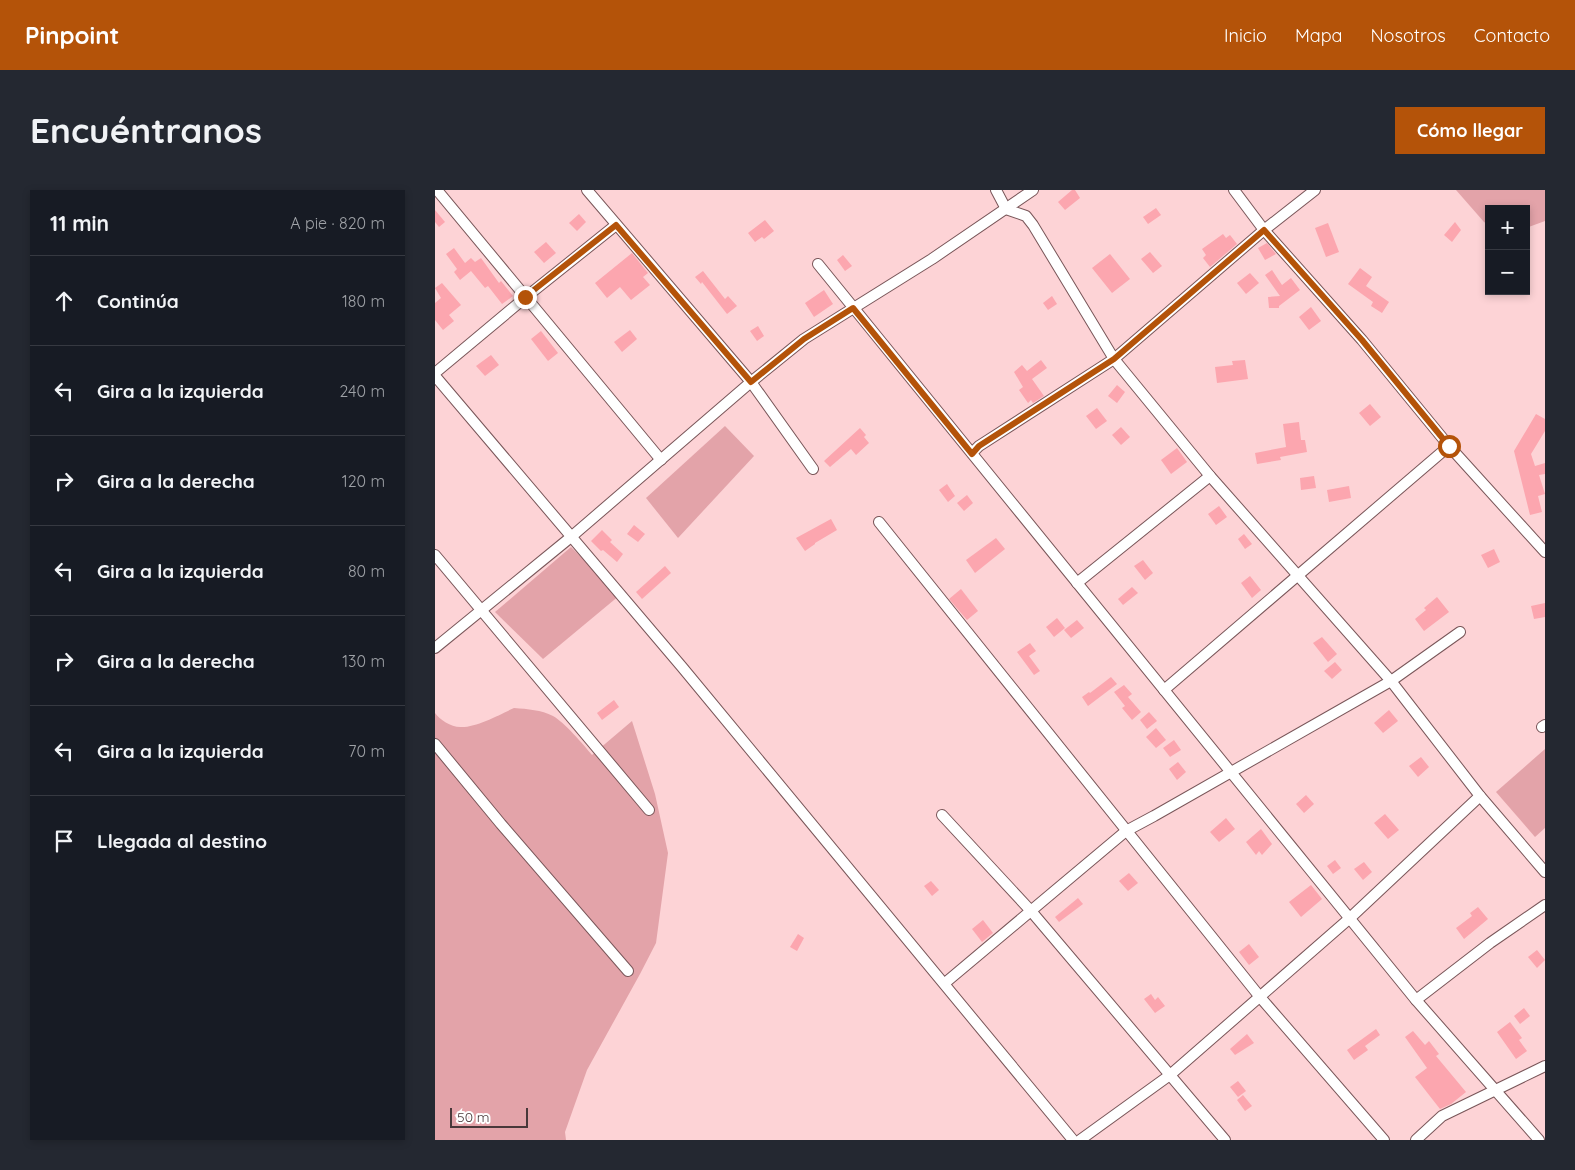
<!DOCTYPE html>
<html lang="es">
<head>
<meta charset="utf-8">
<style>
	body { margin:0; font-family:Quicksand,sans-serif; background:#242831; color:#f1f3f6 }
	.controls { position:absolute; right:15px; top:15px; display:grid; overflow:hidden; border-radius:0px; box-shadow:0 2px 8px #0003 }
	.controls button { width:45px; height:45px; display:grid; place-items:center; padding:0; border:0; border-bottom:1px solid #363941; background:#171b24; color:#f1f3f6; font:25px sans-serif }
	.scale { position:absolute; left:15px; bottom:12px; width:78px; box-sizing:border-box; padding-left:5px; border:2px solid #49383a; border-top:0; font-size:14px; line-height:18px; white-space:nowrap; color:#49383a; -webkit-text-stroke:4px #fff; paint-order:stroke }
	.stop { position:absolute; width:15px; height:15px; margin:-11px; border:4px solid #b45309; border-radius:50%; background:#fff }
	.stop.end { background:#b45309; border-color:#fff; box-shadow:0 1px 5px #0008 }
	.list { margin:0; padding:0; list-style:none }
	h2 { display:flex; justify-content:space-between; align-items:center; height:65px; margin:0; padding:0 20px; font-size:21px }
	h2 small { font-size:16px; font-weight:400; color:#9ea1a6 }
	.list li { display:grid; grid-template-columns:32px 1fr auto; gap:15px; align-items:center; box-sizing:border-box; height:90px; padding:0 20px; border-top:1px solid #363941 }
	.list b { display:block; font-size:19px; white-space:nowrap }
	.list em { font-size:16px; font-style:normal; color:#9ea1a6 }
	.icon { flex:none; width:28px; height:28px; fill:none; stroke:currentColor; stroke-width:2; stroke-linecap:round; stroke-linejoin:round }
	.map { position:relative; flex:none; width:1110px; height:950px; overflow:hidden; border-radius:0px }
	header { display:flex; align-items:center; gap:30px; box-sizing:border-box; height:70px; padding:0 25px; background:#b45309; color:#fff }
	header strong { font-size:24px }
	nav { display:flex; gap:28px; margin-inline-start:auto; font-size:18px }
	.intro { display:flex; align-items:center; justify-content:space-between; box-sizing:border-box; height:120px; padding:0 30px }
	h1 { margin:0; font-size:35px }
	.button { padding:12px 22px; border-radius:0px; background:#b45309; color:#fff; font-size:18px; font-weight:700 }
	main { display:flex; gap:30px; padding:0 30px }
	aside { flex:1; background:#171b24; border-radius:0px; box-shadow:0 2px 8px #0003 }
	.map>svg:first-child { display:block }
	.green { fill:#e3a3a9 }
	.building { fill:#fca6af }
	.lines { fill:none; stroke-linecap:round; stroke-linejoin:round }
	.minor-casing { stroke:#795659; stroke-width:12 }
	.minor { stroke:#fff; stroke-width:10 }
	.route { stroke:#b45309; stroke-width:6 }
</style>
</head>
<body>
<header>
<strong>Pinpoint</strong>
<nav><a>Inicio</a><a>Mapa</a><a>Nosotros</a><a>Contacto</a></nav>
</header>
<div class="intro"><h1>Encuéntranos</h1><a class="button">Cómo llegar</a></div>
<main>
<aside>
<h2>11 min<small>A pie · 820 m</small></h2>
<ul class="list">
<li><svg class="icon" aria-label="ahead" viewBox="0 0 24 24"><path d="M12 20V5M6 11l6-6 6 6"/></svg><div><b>Continúa</b></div><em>180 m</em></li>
<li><svg class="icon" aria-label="left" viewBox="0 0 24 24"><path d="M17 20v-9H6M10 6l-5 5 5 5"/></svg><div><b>Gira a la izquierda</b></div><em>240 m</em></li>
<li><svg class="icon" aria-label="right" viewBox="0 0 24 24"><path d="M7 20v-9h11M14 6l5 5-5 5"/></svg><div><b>Gira a la derecha</b></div><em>120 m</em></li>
<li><svg class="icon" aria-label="left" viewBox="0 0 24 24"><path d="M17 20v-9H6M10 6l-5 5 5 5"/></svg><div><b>Gira a la izquierda</b></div><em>80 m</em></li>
<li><svg class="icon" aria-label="right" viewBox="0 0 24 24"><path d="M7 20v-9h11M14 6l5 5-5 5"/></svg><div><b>Gira a la derecha</b></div><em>130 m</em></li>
<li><svg class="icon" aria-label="left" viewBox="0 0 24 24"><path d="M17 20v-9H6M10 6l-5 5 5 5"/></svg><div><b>Gira a la izquierda</b></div><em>70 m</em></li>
<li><svg class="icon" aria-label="arrive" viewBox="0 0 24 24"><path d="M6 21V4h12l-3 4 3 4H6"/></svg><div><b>Llegada al destino</b></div></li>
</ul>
</aside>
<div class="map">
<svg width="1110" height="950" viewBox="0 0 1110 950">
	<rect width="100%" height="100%" fill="#fdd3d6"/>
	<g class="green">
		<path d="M 1021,0 L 1110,0 L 1110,31 L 1091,38 L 1091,19 L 1054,19 L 1054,35 L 1049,32 Z"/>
		<path d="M 290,236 L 319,266 L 243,348 L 211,308 Z"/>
		<path d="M 136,357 L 185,405 L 108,469 L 60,422 Z"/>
		<path d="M 79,518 C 93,519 106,520 118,526 C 129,532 148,554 157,565 L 197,531 L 220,604 L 233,663 L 221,753 L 205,784 L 152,880 L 130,942 L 131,950 L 0,950 L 0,523 C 5,530 17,538 27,537 C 42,537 66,524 79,518 Z"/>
		<path d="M 1110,559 L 1110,638 L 1100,647 L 1061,602 Z"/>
	</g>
	<g class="building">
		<path d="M 637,0 L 640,0 L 645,8 L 630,20 L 623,12 Z"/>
		<path d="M 721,18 L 726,25 L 713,34 L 708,27 Z"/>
		<path d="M 0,20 L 10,32 L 4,37 L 0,32 Z"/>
		<path d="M 144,24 L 151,32 L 142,41 L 134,33 Z"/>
		<path d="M 330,30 L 339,41 L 329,49 L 327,47 L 320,52 L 313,43 Z"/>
		<path d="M 1020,32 L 1026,40 L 1017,52 L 1009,45 Z"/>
		<path d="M 893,33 L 904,62 L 891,67 L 880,38 Z"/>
		<path d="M 788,44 L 791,48 L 795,45 L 802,54 L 775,77 L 768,68 L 771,65 L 767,59 Z"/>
		<path d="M 111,52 L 121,63 L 109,73 L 99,62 Z"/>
		<path d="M 832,53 L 841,64 L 830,70 L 823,58 Z"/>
		<path d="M 19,58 L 30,73 L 36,68 L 40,72 L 46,68 L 64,93 L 66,91 L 78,106 L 67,114 L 53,96 L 50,98 L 36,81 L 25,90 L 19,82 L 22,79 L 11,64 Z"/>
		<path d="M 715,62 L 727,76 L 718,83 L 706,69 Z"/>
		<path d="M 197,63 L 213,83 L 208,87 L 215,95 L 196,110 L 185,97 L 172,108 L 160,93 Z"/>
		<path d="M 675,64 L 695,89 L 677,103 L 657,78 Z"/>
		<path d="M 408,65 L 417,76 L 410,81 L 402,70 Z"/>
		<path d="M 925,78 L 937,87 L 931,96 L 954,112 L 947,123 L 936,116 L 938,112 L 913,94 Z"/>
		<path d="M 837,80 L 847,95 L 856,88 L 865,100 L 844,116 L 844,118 L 834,118 L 833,107 L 845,106 L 830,85 Z"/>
		<path d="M 268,81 L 290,109 L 293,106 L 302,116 L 292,124 L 267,92 L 266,94 L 260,87 Z"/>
		<path d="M 815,83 L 824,93 L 811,104 L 802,93 Z"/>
		<path d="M 7,93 L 26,115 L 14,125 L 19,131 L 8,140 L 0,130 L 0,113 L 6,108 L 0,98 Z"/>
		<path d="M 389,100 L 398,114 L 379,127 L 370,113 Z"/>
		<path d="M 617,106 L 622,114 L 613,120 L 608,113 Z"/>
		<path d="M 876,117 L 886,131 L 874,140 L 864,127 Z"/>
		<path d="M 323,136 L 329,146 L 322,151 L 315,141 Z"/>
		<path d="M 195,140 L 202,149 L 187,162 L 179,152 Z"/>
		<path d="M 106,141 L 123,163 L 113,171 L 96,149 Z"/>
		<path d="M 56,165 L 64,175 L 50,186 L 41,176 Z"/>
		<path d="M 606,170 L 612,178 L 597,189 L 609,206 L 598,213 L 596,210 L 593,213 L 584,200 L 588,197 L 579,182 L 587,175 L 592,181 Z"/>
		<path d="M 810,170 L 813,189 L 782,193 L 780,177 L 798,175 L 797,171 Z"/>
		<path d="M 682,195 L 690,202 L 682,213 L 673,206 Z"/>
		<path d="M 935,214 L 946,227 L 935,236 L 924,223 Z"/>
		<path d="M 662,218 L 672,231 L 661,239 L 651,226 Z"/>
		<path d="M 1101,224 L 1110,229 L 1110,241 L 1096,264 L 1100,276 L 1110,273 L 1110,284 L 1104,285 L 1110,304 L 1103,306 L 1107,322 L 1095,325 L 1079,261 Z"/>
		<path d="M 864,232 L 866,250 L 870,250 L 872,262 L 845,267 L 846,270 L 822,274 L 820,263 L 851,257 L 848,234 Z"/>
		<path d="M 686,237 L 695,247 L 686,255 L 677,245 Z"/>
		<path d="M 425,238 L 431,245 L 429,247 L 434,253 L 421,265 L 416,259 L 395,277 L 389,271 Z"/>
		<path d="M 742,258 L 752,272 L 736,284 L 726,270 Z"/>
		<path d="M 879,286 L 881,298 L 866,300 L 865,288 Z"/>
		<path d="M 512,294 L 520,306 L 513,312 L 504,300 Z"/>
		<path d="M 914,296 L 916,308 L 894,312 L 892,300 Z"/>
		<path d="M 532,305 L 538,313 L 529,321 L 522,313 Z"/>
		<path d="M 784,316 L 792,327 L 781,335 L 773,324 Z"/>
		<path d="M 396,329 L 402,340 L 380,353 L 380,354 L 370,361 L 361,348 Z"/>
		<path d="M 199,335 L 210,344 L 203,352 L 192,344 Z"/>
		<path d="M 167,340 L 177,350 L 175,352 L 188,364 L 182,372 L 168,360 L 166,361 L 156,351 Z"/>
		<path d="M 809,344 L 817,354 L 810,359 L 803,349 Z"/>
		<path d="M 561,348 L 570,359 L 540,383 L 531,370 Z"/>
		<path d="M 1059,359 L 1065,372 L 1053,378 L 1046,365 Z"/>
		<path d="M 708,370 L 718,383 L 710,390 L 699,376 Z"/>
		<path d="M 230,376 L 236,383 L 207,409 L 201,402 Z"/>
		<path d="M 815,386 L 826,400 L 817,408 L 806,393 Z"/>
		<path d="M 697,397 L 703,403 L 688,415 L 683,409 Z"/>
		<path d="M 526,399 L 543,421 L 532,430 L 514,409 Z"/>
		<path d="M 1002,407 L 1014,422 L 989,441 L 980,429 L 991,420 L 989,418 Z"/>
		<path d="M 1110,413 L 1110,427 L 1099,429 L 1096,416 Z"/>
		<path d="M 622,428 L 630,438 L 619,447 L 611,437 Z"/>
		<path d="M 642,430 L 649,438 L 636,448 L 629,440 Z"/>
		<path d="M 887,447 L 902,464 L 893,472 L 878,453 Z"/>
		<path d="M 595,453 L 601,461 L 594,466 L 605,481 L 599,485 L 582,462 Z"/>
		<path d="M 900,472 L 907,480 L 897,489 L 889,481 Z"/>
		<path d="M 676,487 L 682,494 L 653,516 L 647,507 L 654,502 L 655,503 Z"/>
		<path d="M 689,495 L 697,504 L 693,507 L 706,522 L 697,530 L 687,518 L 690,516 L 679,502 Z"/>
		<path d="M 179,510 L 184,517 L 167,530 L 162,523 Z"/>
		<path d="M 954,520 L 963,531 L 948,543 L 939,533 Z"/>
		<path d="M 714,522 L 722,531 L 712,539 L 705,530 Z"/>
		<path d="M 721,538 L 731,550 L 721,558 L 711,547 Z"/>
		<path d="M 739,550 L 746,560 L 735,567 L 728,558 Z"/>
		<path d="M 986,567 L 994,577 L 983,587 L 974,576 Z"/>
		<path d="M 743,572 L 751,582 L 742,590 L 734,579 Z"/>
		<path d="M 871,605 L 879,614 L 869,623 L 861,614 Z"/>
		<path d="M 950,624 L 964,640 L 953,649 L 939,633 Z"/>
		<path d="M 791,628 L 800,639 L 784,652 L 775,642 Z"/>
		<path d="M 826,639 L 837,654 L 827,665 L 824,661 L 821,665 L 811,652 Z"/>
		<path d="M 900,670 L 906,678 L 898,684 L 892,676 Z"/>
		<path d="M 929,672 L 937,682 L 928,690 L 919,679 Z"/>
		<path d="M 694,683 L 703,693 L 693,701 L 684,691 Z"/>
		<path d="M 496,691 L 504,700 L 497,706 L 489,696 Z"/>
		<path d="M 876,695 L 887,709 L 866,727 L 854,712 Z"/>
		<path d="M 643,708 L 648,714 L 624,732 L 620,727 Z"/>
		<path d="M 1043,717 L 1053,729 L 1029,749 L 1021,738 L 1037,726 L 1035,723 Z"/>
		<path d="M 548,730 L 558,743 L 547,752 L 537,739 Z"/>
		<path d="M 363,744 L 369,748 L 362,761 L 355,757 Z"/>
		<path d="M 814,754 L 824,767 L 814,775 L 804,762 Z"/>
		<path d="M 1102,760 L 1110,770 L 1102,778 L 1093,767 Z"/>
		<path d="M 716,804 L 720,810 L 723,807 L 730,816 L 720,823 L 709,809 Z"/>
		<path d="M 1089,818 L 1095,826 L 1085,834 L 1079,826 Z"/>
		<path d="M 1075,832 L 1087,848 L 1084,850 L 1092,861 L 1081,869 L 1062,842 Z"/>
		<path d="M 941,839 L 945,845 L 930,856 L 933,860 L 919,870 L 912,860 Z"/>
		<path d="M 978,841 L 990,855 L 994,851 L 1004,864 L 1001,866 L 1031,902 L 1016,914 L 1005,919 L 980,887 L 992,878 L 970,847 Z"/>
		<path d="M 812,844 L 819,853 L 800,865 L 795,859 Z"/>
		<path d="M 803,891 L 811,901 L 803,907 L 795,897 Z"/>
		<path d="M 808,905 L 817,916 L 810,921 L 802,910 Z"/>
	</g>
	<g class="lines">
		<defs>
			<g id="minor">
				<path d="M 2,0 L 226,270"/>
				<path d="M 152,0 L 316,192 L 378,279"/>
				<path d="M 561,0 L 571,19 L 591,26 L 598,35 L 679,169 L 775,286 L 956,491 L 1045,606 L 1110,682"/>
				<path d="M 799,0 L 829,40 L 927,150 L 1014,256 L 1110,362"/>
				<path d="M 383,74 L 981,810 L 1104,950"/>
				<path d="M 0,183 L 91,107 L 181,35"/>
				<path d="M 0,186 L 247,477 L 638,950"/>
				<path d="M 537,263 L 544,256 L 679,169 L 829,40 L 880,0"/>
				<path d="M 444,332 L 825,807 L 949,950"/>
				<path d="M 0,365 L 214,620"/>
				<path d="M 642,393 L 775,286"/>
				<path d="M 0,458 L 136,347 L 316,192 L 369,149 L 497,69 L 598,0"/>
				<path d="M 729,500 L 1014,256"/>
				<path d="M 1107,537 L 1110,535"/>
				<path d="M 0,554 L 66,634 L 193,781"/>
				<path d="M 507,625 L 596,721 L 790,950"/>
				<path d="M 510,793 L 691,641 L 719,626 L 956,491 L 1025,442"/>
				<path d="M 981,810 L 1055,753 L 1110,715"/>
				<path d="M 645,950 L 735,885 L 915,728 L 1045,606"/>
				<path d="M 981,950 L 1007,926 L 1110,876"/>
			</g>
		</defs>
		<use href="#minor" class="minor-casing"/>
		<use href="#minor" class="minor"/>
	</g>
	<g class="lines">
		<path class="route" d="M 90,107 L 181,35 L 316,192 L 369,149 L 418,118 L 537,264 L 544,256 L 679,169 L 829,40 L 927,150 L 1014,256"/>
	</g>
</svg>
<div class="controls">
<button>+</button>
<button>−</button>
</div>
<div class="scale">50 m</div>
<div class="stop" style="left:1014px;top:256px"></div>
<div class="stop end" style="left:90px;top:107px"></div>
</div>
</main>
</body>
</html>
